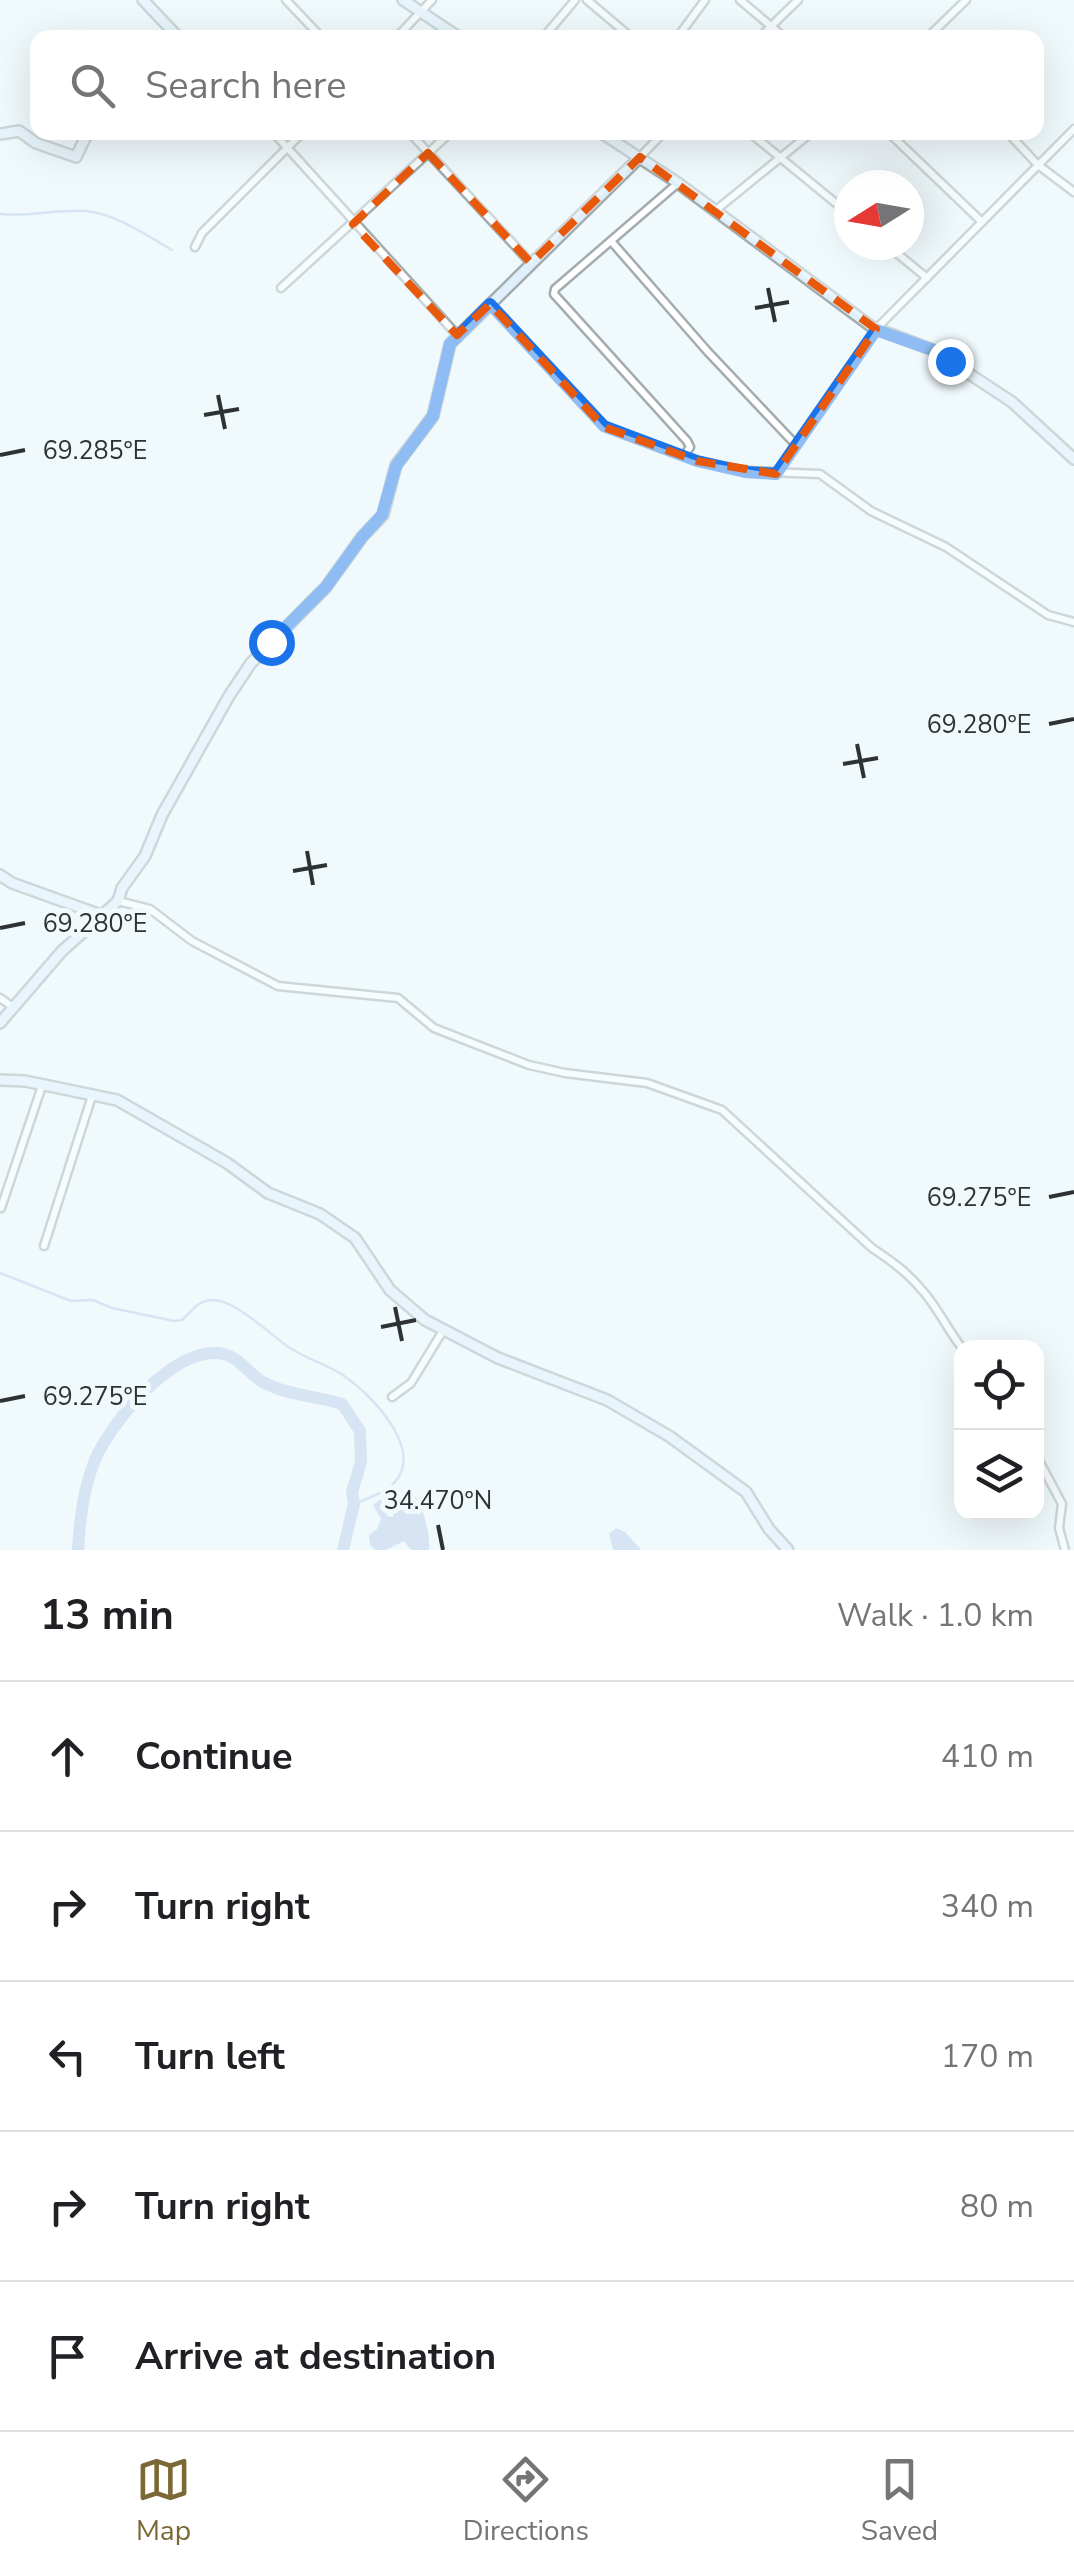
<!DOCTYPE html>
<html lang="en">
<head>
<meta charset="utf-8">
<style>
	body { margin:0; font-family:"Nunito Sans",sans-serif; background:#f6f6f6; color:#202124 }
	.controls { position:absolute; right:30px; bottom:30px; display:grid; overflow:hidden; border-radius:20px; box-shadow:0 10px 40px #0002 }
	.controls button { width:90px; height:90px; display:grid; place-items:center; padding:0; border:0; border-bottom:2px solid #e0e0e0; background:#fff; color:#202124; font:50px sans-serif }
	.compass { position:absolute; left:834px; top:170px; width:90px; height:90px; border-radius:50%; background:#fff; box-shadow:0 10px 40px #0002; rotate:259deg }
	.stop { position:absolute; width:30px; height:30px; margin:-22px; border:8px solid #1a73e8; border-radius:50%; background:#fff }
	.stop.end { background:#1a73e8; border-color:#fff; box-shadow:0 2px 10px #0008 }
	.list { margin:0; padding:0; list-style:none }
	h2 { display:flex; justify-content:space-between; align-items:center; height:130px; margin:0; padding:0 40px; font-size:42px }
	h2 small { font-size:32px; font-weight:400; color:#757577 }
	.list li { display:grid; grid-template-columns:65px 1fr auto; gap:30px; align-items:center; box-sizing:border-box; height:150px; padding:0 40px; border-top:2px solid #e0e0e0 }
	.list b { display:block; font-size:38px; white-space:nowrap }
	.list em { font-size:32px; font-style:normal; color:#757577 }
	.icon { flex:none; width:55px; height:55px; fill:none; stroke:currentColor; stroke-width:2; stroke-linecap:round; stroke-linejoin:round }
	.map { position:relative; flex:none; width:1074px; height:1550px; overflow:hidden }
	.search { position:absolute; background:#fff; box-shadow:0 10px 40px #0002; left:30px; right:30px; top:30px; height:110px; display:flex; align-items:center; gap:25px; box-sizing:border-box; padding:0 35px; border-radius:20px; color:#757577; font-size:38px }
	.sheet { height:880px; background:#fff }
	nav { display:flex; justify-content:space-around; align-items:center; box-sizing:border-box; height:140px; border-top:2px solid #e0e0e0; background:#fff; font-size:28px; color:#757577 }
	nav a { display:grid; justify-items:center; gap:5px }
	nav .on { color:#7a6836 }
	.map>svg:first-child { display:block }
	.water { fill:#b8c9e9 }
	.lines { fill:none; stroke-linecap:round; stroke-linejoin:round }
	.stream { stroke:#b8c9e9; stroke-width:2.5 }
	.river { stroke:#b8c9e9; stroke-width:12 }
	.street-casing { stroke:#a3acae; stroke-width:11 }
	.secondary-casing { stroke:#a3acae; stroke-width:14 }
	.street { stroke:#fff; stroke-width:6 }
	.secondary { stroke:#dff0fc; stroke-width:9 }
	.route { stroke:#1a73e8; stroke-width:12 }
	.marked { fill:none; stroke:#e8590c; stroke-width:8; stroke-dasharray:20 12; stroke-linejoin:round }
	.ticks { fill:none; stroke:#2f3233; stroke-width:4 }
	.ticks-label { font-size:25px; text-anchor:middle; fill:#2f3233; stroke:#f0f9fc; stroke-width:10; stroke-linejoin:round; paint-order:stroke }
</style>
</head>
<body>
<div class="map">
<svg width="1074" height="1550" viewBox="0 0 1074 1550">
	<rect width="100%" height="100%" fill="#f0f9fc"/>
	<g class="water">
		<path d="M 407,1487 C 421,1496 431,1533 429,1550 L 411,1550 L 404,1541 L 386,1550 L 376,1550 L 370,1545 L 369,1535 L 377,1529 L 381,1519 L 373,1505 L 381,1499 L 387,1516 L 393,1517 L 399,1492 Z"/>
		<path d="M 616,1528 L 625,1532 L 641,1550 L 613,1550 L 609,1534 Z"/>
	</g>
	<g class="lines">
		<g class="stream">
			<path d="M 0,214 C 29,217 57,209 86,211 C 116,214 146,235 172,250"/>
			<path d="M 0,1273 L 71,1301 L 93,1300 L 112,1308 L 174,1321 L 182,1320 C 192,1311 198,1300 213,1300 C 234,1299 272,1336 290,1348 C 305,1358 322,1363 338,1372 C 368,1390 425,1448 395,1482 C 386,1493 367,1498 354,1504"/>
		</g>
		<path class="river" d="M 78,1550 C 80,1520 83,1489 95,1460 C 112,1421 170,1351 217,1353 C 237,1354 246,1371 261,1381 C 285,1395 316,1396 342,1404 L 360,1431 L 361,1462 L 352,1492 L 354,1504 L 343,1550"/>
		<defs>
			<g id="street">
				<path d="M 286,0 L 322,38"/>
				<path d="M 587,0 L 632,38"/>
				<path d="M 740,0 L 785,38"/>
				<path d="M 396,38 L 432,0"/>
				<path d="M 543,38 L 575,0"/>
				<path d="M 677,38 L 705,0"/>
				<path d="M 759,38 L 798,0"/>
				<path d="M 927,38 L 966,0"/>
				<path d="M 273,132 L 457,335"/>
				<path d="M 409,132 L 531,263"/>
				<path d="M 749,132 L 849,214"/>
				<path d="M 888,132 L 982,222"/>
				<path d="M 1007,132 L 1038,165 L 1074,192"/>
				<path d="M 640,157 L 664,132"/>
				<path d="M 678,183 L 555,289 L 554,294 L 687,441 L 690,447 L 684,456"/>
				<path d="M 716,210 L 812,132"/>
				<path d="M 611,241 L 708,352 L 796,445"/>
				<path d="M 887,245 L 927,278"/>
				<path d="M 195,247 L 202,233 L 303,132"/>
				<path d="M 281,288 L 451,132"/>
				<path d="M 491,305 L 604,427 L 697,461 L 745,471 L 820,474 L 871,511 L 946,547 L 1048,615 L 1074,622"/>
				<path d="M 777,473 L 876,329 L 1074,129"/>
				<path d="M 118,901 L 150,909 L 192,941 L 278,986 L 398,998 L 434,1028 L 529,1065 L 565,1073 L 647,1083 L 722,1110 L 872,1248 C 890,1260 907,1272 921,1289 C 937,1306 947,1329 962,1348"/>
				<path d="M 0,998 L 13,1007"/>
				<path d="M 1,1208 L 42,1086"/>
				<path d="M 44,1246 L 92,1096"/>
				<path d="M 392,1397 L 411,1383 L 444,1329"/>
				<path d="M 1036,1455 L 1062,1504 L 1059,1528 L 1065,1550"/>
			</g>
			<g id="secondary">
				<path d="M 143,0 L 179,38"/>
				<path d="M 403,0 L 460,38"/>
				<path d="M 600,132 L 678,183 L 872,327 L 933,350 L 1012,402 L 1074,459"/>
				<path d="M 0,134 L 19,131 L 36,143 L 76,157 L 88,132"/>
				<path d="M 0,875 L 12,883 L 101,915"/>
				<path d="M 0,1023 L 62,951 L 118,901 L 122,888 L 145,856 L 162,815 L 229,696 L 251,663 L 326,587 L 362,537 L 383,515 L 396,465 L 433,416 L 450,344 L 640,157"/>
				<path d="M 0,1080 L 25,1081 L 117,1100 L 227,1163 L 268,1193 L 320,1214 L 355,1238 L 390,1290 L 425,1320 L 498,1358 L 607,1400 L 669,1436 L 746,1492 L 769,1529 L 788,1550"/>
			</g>
		</defs>
		<use href="#street" class="street-casing"/>
		<use href="#secondary" class="secondary-casing"/>
		<use href="#street" class="street"/>
		<use href="#secondary" class="secondary"/>
	</g>
	<g class="lines">
		<path class="route" d="M 271,642 L 326,587 L 362,537 L 382,515 L 396,466 L 433,416 L 450,344 L 490,304 L 604,426 L 697,461 L 745,472 L 776,474 L 876,330 L 933,350 L 950,361"/>
	</g>
	<path d="M0 0H1074V1550H0ZM 428,153 L 531,263 L 640,157 L 876,329 L 776,474 L 697,461 L 604,427 L 490,304 L 457,335 L 353,224 Z" fill="#f0f9fc" fill-opacity=".55" fill-rule="evenodd"/>
	<path class="marked" d="M 428,153 L 531,263 L 640,157 L 876,329 L 776,474 L 697,461 L 604,427 L 490,304 L 457,335 L 353,224 Z"/>
	<path class="ticks" d="M 768,288 L 775,322M 755,308 L 789,302M 218,395 L 225,429M 204,415 L 239,409M 0,455 L 25,450M 1049,724 L 1074,719M 857,744 L 864,778M 843,764 L 878,758M 307,851 L 313,885M 293,871 L 327,865M 0,928 L 25,923M 1049,1197 L 1074,1192M 395,1307 L 402,1341M 381,1327 L 416,1320M 0,1401 L 25,1396M 438,1525 L 443,1550"/>
	<g class="ticks-label">
		<text x="95" y="459">69.285°E</text>
		<text x="979" y="733">69.280°E</text>
		<text x="95" y="932">69.280°E</text>
		<text x="979" y="1206">69.275°E</text>
		<text x="95" y="1405">69.275°E</text>
		<text x="438" y="1509">34.470°N</text>
	</g>
</svg>
<div class="controls">
<button><svg class="icon" aria-label="locate" viewBox="0 0 24 24"><circle cx="12" cy="12" r="6"/><path d="M12 2v4M12 18v4M2 12h4M18 12h4"/></svg></button>
<button><svg class="icon" aria-label="layers" viewBox="0 0 24 24"><path d="M12 4l9 5-9 5-9-5zM3 14l9 5 9-5"/></svg></button>
</div>
<svg class="compass" viewBox="-18 -18 36 36"><path d="M0-13l5 13h-10z" fill="#e53935"/><path d="M0 13l5-13h-10z" fill="#757577"/></svg>
<div class="stop" style="left:271px;top:642px"></div>
<div class="stop end" style="left:950px;top:361px"></div>
<div class="search"><svg class="icon" aria-label="search" viewBox="0 0 24 24"><circle cx="10" cy="10" r="6"/><path d="M15 15l6 6"/></svg>Search here</div>
</div>
<section class="sheet">
<h2>13 min<small>Walk · 1.0 km</small></h2>
<ul class="list">
<li><svg class="icon" aria-label="ahead" viewBox="0 0 24 24"><path d="M12 20V5M6 11l6-6 6 6"/></svg><div><b>Continue</b></div><em>410 m</em></li>
<li><svg class="icon" aria-label="right" viewBox="0 0 24 24"><path d="M7 20v-9h11M14 6l5 5-5 5"/></svg><div><b>Turn right</b></div><em>340 m</em></li>
<li><svg class="icon" aria-label="left" viewBox="0 0 24 24"><path d="M17 20v-9H6M10 6l-5 5 5 5"/></svg><div><b>Turn left</b></div><em>170 m</em></li>
<li><svg class="icon" aria-label="right" viewBox="0 0 24 24"><path d="M7 20v-9h11M14 6l5 5-5 5"/></svg><div><b>Turn right</b></div><em>80 m</em></li>
<li><svg class="icon" aria-label="arrive" viewBox="0 0 24 24"><path d="M6 21V4h12l-3 4 3 4H6"/></svg><div><b>Arrive at destination</b></div></li>
</ul>
</section>
<nav>
<a class="on"><svg class="icon" aria-label="map" viewBox="0 0 24 24"><path d="M3 6l6-2 6 2 6-2v14l-6 2-6-2-6 2zM9 4v14M15 6v14"/></svg>Map</a>
<a><svg class="icon" aria-label="directions" viewBox="0 0 24 24"><path d="M12 3l9 9-9 9-9-9zM9 14v-3h6M13 9l2 2-2 2"/></svg>Directions</a>
<a><svg class="icon" aria-label="saved" viewBox="0 0 24 24"><path d="M7 4h10v16l-5-4-5 4z"/></svg>Saved</a>
</nav>
</body>
</html>
